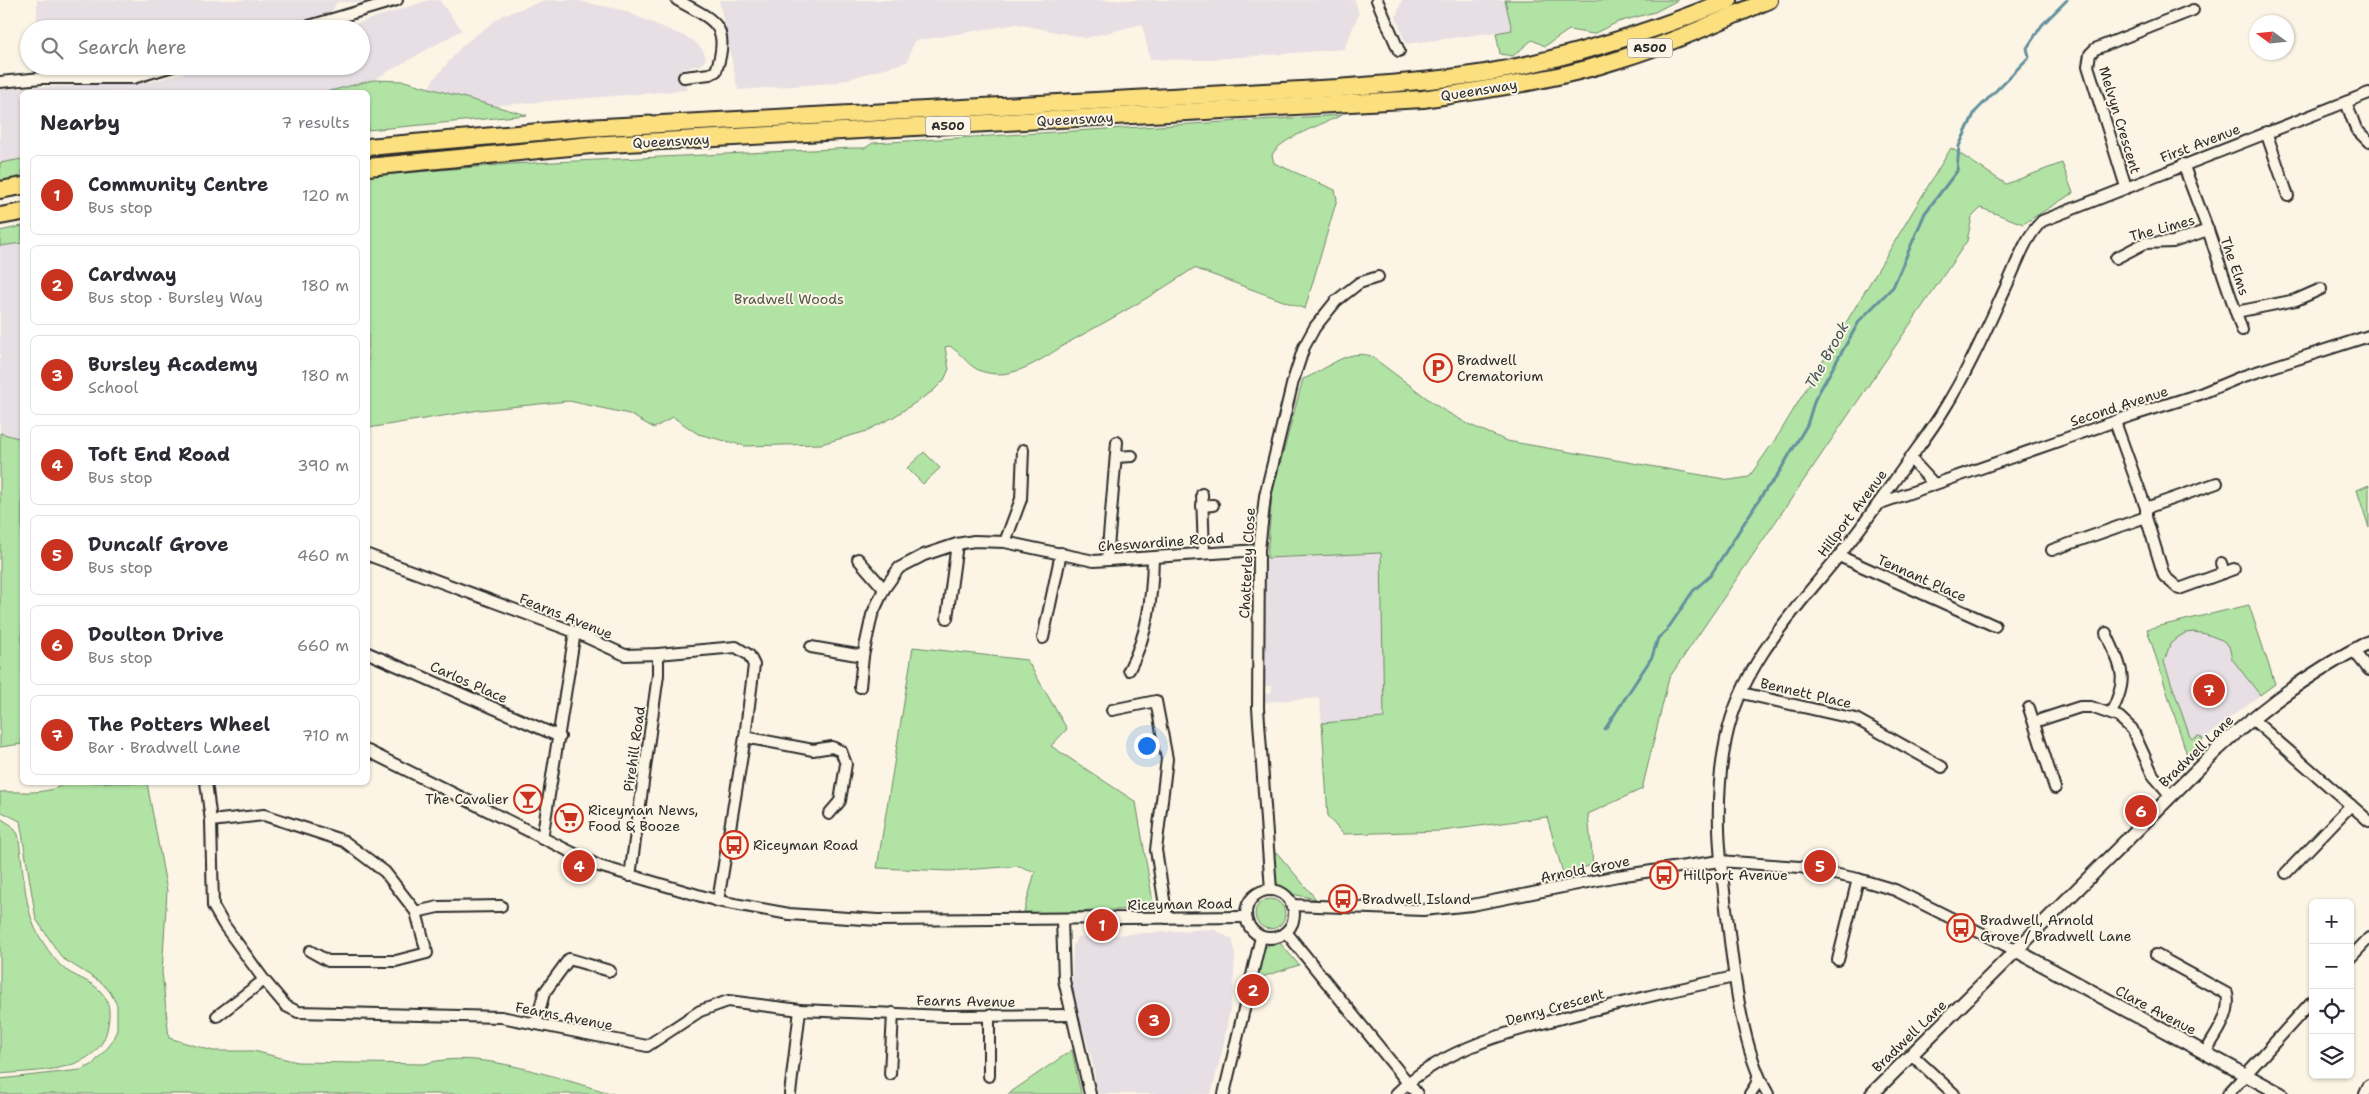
<!DOCTYPE html>
<html lang="en">
<head>
<meta charset="utf-8">
<style>
	body { margin:0; font-family:"Shantell Sans",sans-serif; background:#f7f7f7; color:#2b2b33 }
	.controls { position:absolute; right:15px; bottom:15px; display:grid; overflow:hidden; border-radius:8px; box-shadow:0 1px 4px #0004 }
	.controls button { width:45px; height:45px; display:grid; place-items:center; padding:0; border:0; border-bottom:1px solid #e1e1e2; background:#fff; color:#2b2b33; font:25px sans-serif }
	.compass { position:absolute; left:2249px; top:15px; width:45px; height:45px; border-radius:50%; background:#fff; box-shadow:0 1px 4px #0004; rotate:285deg }
	.you { position:absolute; left:1146px; top:745px; width:18px; height:18px; margin:-12px; border:4px solid #fff; border-radius:50%; background:#1a73e8; box-shadow:0 0 0 8px #1a73e833 }
	.badge { display:grid; place-items:center; width:32px; height:32px; border-radius:50%; background:#c8321e; color:#fff; font-size:16px; font-weight:700 }
	.pin { position:absolute; translate:-50% -50%; border:2px solid #fff; box-shadow:0 1px 5px #0006 }
	.list { margin:0; padding:0; list-style:none }
	h2 { display:flex; justify-content:space-between; align-items:center; height:65px; margin:0; padding:0 20px; font-size:21px }
	h2 small { font-size:16px; font-weight:400; color:#7c7c81 }
	.list li { display:grid; grid-template-columns:32px 1fr auto; gap:15px; align-items:center; box-sizing:border-box; height:80px; margin:0 10px 10px; padding:0 10px; border:1px solid #e1e1e2; border-radius:8px }
	.list b { display:block; font-size:19px; white-space:nowrap }
	.list p { margin:0; font-size:16px; white-space:nowrap; color:#7c7c81 }
	.list em { font-size:16px; font-style:normal; color:#7c7c81 }
	.icon { flex:none; width:28px; height:28px; fill:none; stroke:currentColor; stroke-width:2; stroke-linecap:round; stroke-linejoin:round }
	.map { position:relative; flex:none; width:2369px; height:1094px; overflow:hidden }
	.search { position:absolute; background:#fff; box-shadow:0 1px 4px #0004; left:20px; top:20px; width:350px; height:55px; display:flex; align-items:center; gap:12px; box-sizing:border-box; padding:0 18px; border-radius:28px; color:#7c7c81; font-size:19px }
	.panel { position:absolute; background:#fff; box-shadow:0 1px 4px #0004; left:20px; top:90px; width:350px; height:695px; border-radius:8px }
	.map>svg:first-child { display:block }
	.built { fill:#e7dfe3 }
	.green { fill:#b1e3a4; stroke:#6e8768 }
	.lines { fill:none; stroke-linecap:round; stroke-linejoin:round }
	.stream { stroke:#63919d; stroke-width:3 }
	.minor-casing { stroke:#2b2b2b; stroke-width:14 }
	.tertiary-casing { stroke:#2b2b2b; stroke-width:16 }
	.trunk-casing { stroke:#2b2b2b; stroke-width:20 }
	.minor { stroke:#fcf5e5; stroke-width:10 }
	.tertiary { stroke:#fcf5e5; stroke-width:12 }
	.trunk { stroke:#fce080; stroke-width:16 }
	.labels { text-anchor:middle; dominant-baseline:central; stroke-width:4; stroke-linejoin:round; paint-order:stroke }
	.shield { fill:#fcf5e5; stroke:#6a6863; stroke-width:1 }
	.shield-label { font-size:12px; font-weight:bold; fill:#2b2b2b }
	.street-label { font-size:14px; fill:#2b2b2b; stroke:#fcf5e5 }
	.park-label { font-size:14px; fill:#4c5949; stroke:#fcf5e5 }
	.poi-label { font-size:14px; fill:#2b2b2b; stroke:#fcf5e5; text-anchor:start }
	.water-label { font-size:15px; font-style:italic; fill:#42565a; stroke:#fcf5e5 }
</style>
</head>
<body>
<div class="map">
<svg width="2369" height="1094" viewBox="0 0 2369 1094">
	<rect width="100%" height="100%" fill="#fcf5e5"/>
	<filter id="ink" filterUnits="userSpaceOnUse"><feTurbulence type="fractalNoise" baseFrequency=".02" numOctaves="2"/><feDisplacementMap in="SourceGraphic" scale="10" xChannelSelector="R" yChannelSelector="G"/><feConvolveMatrix kernelMatrix="1 2 1 2 8 2 1 2 1" color-interpolation-filters="sRGB"/></filter>
	<g filter="url(#ink)">
		<g class="built">
			<path d="M 37,0 L 381,0 L 371,2 L 337,2 L 331,13 L 272,29 L 37,29 Z"/>
			<path d="M 429,0 L 439,0 L 462,30 L 373,80 L 326,92 L 22,92 L 22,159 L 0,163 L 0,89 L 150,82 L 209,66 L 361,66 L 361,29 L 340,29 Z"/>
			<path d="M 546,0 L 574,0 L 622,10 L 693,40 L 703,50 L 706,58 L 703,64 L 683,69 L 687,90 L 427,111 L 426,93 L 434,79 L 464,44 L 503,15 Z"/>
			<path d="M 719,0 L 1355,0 L 1359,14 L 1344,49 L 1202,60 L 1150,59 L 1142,24 L 1086,38 L 1017,24 L 914,41 L 907,62 L 834,83 L 738,90 Z"/>
			<path d="M 1402,0 L 1505,0 L 1512,30 L 1406,44 L 1396,17 Z"/>
			<path d="M 37,66 L 104,66 L 102,71 L 37,71 Z"/>
			<path d="M 22,243 L 22,439 L 0,433 L 0,246 Z"/>
			<path d="M 1381,553 L 1384,718 L 1322,723 L 1319,698 L 1264,702 L 1264,694 L 1271,693 L 1272,686 L 1264,686 L 1263,560 L 1267,558 Z"/>
			<path d="M 2249,605 L 2275,684 L 2232,716 L 2187,755 L 2147,629 Z"/>
			<path d="M 1213,929 L 1233,940 L 1235,957 L 1233,991 L 1223,1048 L 1211,1094 L 1097,1094 L 1093,1064 L 1072,990 L 1073,946 L 1077,937 Z"/>
		</g>
		<g class="green">
			<path d="M 1505,0 L 1678,0 L 1655,12 L 1618,22 L 1593,34 L 1569,30 L 1545,46 L 1532,40 L 1513,56 L 1500,54 L 1496,33 L 1512,30 Z"/>
			<path d="M 373,80 L 404,81 L 527,115 L 368,130 L 368,92 L 326,92 Z"/>
			<path d="M 1342,115 C 1324,124 1280,138 1272,155 L 1274,163 L 1335,190 L 1337,199 L 1305,309 L 1194,268 C 1154,295 1113,318 1071,341 C 1050,353 1025,374 998,374 C 970,373 969,360 950,346 L 945,347 L 949,369 L 944,380 L 933,391 L 892,418 L 864,432 L 821,444 L 745,446 L 698,434 L 673,417 L 654,428 L 629,414 L 569,401 L 480,410 L 368,428 L 368,176 L 511,164 L 854,148 L 865,148 L 873,143 Z"/>
			<path d="M 1951,148 L 2006,184 L 2062,163 L 2073,193 L 2023,224 L 1981,208 L 1972,217 L 1967,241 L 1669,678 L 1642,789 L 1588,814 L 1593,865 L 1563,873 L 1547,817 L 1442,831 L 1343,834 L 1328,817 L 1322,723 L 1384,718 L 1381,553 L 1267,558 L 1272,494 L 1303,379 C 1326,371 1345,348 1371,356 L 1440,408 L 1468,424 L 1507,441 L 1730,480 L 1749,477 L 1779,434 Z"/>
			<path d="M 22,159 L 22,178 L 0,183 L 0,163 Z"/>
			<path d="M 22,226 L 22,243 L 0,246 L 0,231 Z"/>
			<path d="M 0,433 L 22,439 L 22,744 L 0,747 Z"/>
			<path d="M 924,452 L 940,468 L 923,484 L 907,468 Z"/>
			<path d="M 2369,485 L 2369,528 L 2357,490 Z"/>
			<path d="M 2249,605 L 2275,684 L 2260,695 L 2232,659 L 2229,646 L 2222,640 L 2206,634 L 2194,632 L 2185,633 L 2177,638 L 2170,644 L 2164,662 L 2190,737 L 2193,739 L 2199,736 L 2203,739 L 2187,755 L 2147,629 Z"/>
			<path d="M 913,647 L 1027,660 L 1067,729 L 1051,746 L 1136,802 L 1154,908 L 1054,913 L 1024,912 L 1035,872 L 1019,866 L 949,871 L 877,868 Z"/>
			<path d="M 67,782 L 147,783 L 167,891 L 162,972 L 169,1038 L 213,1051 L 254,1051 L 297,1062 L 424,1064 C 479,1047 560,1080 614,1094 L 0,1094 L 0,1079 L 80,1070 L 92,1065 L 110,1045 L 117,1030 L 117,1005 L 110,992 L 102,983 L 62,958 L 36,919 L 20,821 L 0,811 L 0,792 C 21,791 49,796 67,782 Z"/>
			<path d="M 0,818 L 11,825 L 18,834 C 23,863 24,910 38,934 C 44,944 52,957 61,966 C 72,977 92,980 102,993 C 110,1002 110,1013 108,1025 C 101,1074 38,1070 0,1074 Z"/>
			<path d="M 1277,853 L 1316,899 L 1277,891 L 1273,857 L 1274,854 Z"/>
			<circle cx="1270" cy="914" r="15"/>
			<path d="M 1275,941 L 1280,943 L 1299,965 L 1256,979 L 1263,949 Z"/>
			<path d="M 1072,1050 L 1081,1094 L 1008,1094 Z"/>
		</g>
		<g class="lines">
			<path class="stream" d="M 1605,729 L 1652,657 L 1658,638 L 1667,630 L 1693,591 L 1710,576 L 1766,489 L 1775,479 L 1807,425 L 1815,399 L 1860,320 L 1893,287 L 1925,213 L 1957,171 L 1959,146 L 1975,112 L 2029,57 L 2027,48 L 2042,25 L 2067,0"/>
			<defs>
				<g id="minor">
					<path d="M 677,0 C 713,20 732,24 716,71 L 710,74 L 684,77"/>
					<path d="M 1377,0 L 1399,51"/>
					<path d="M 299,29 L 397,0"/>
					<path d="M 0,82 L 42,78 L 133,78 L 173,66"/>
					<path d="M 2346,102 L 2356,129 L 2369,142"/>
					<path d="M 2266,132 L 2288,196"/>
					<path d="M 2126,187 L 2088,66 L 2090,54 L 2095,49 L 2193,10"/>
					<path d="M 2208,230 L 2242,330"/>
					<path d="M 2116,258 L 2145,243 L 2173,242 L 2208,230 L 2183,164"/>
					<path d="M 2236,312 L 2296,300 L 2321,289"/>
					<path d="M 1116,457 L 1132,456"/>
					<path d="M 1910,458 L 1934,484"/>
					<path d="M 1202,494 L 1204,553"/>
					<path d="M 1878,504 L 2130,416 L 2200,394 L 2241,377 L 2369,336"/>
					<path d="M 1202,506 L 1213,505"/>
					<path d="M 2146,508 L 2217,483"/>
					<path d="M 2146,517 L 2164,576 L 2179,589 L 2234,569"/>
					<path d="M 1005,542 L 1021,499 L 1023,450"/>
					<path d="M 2052,550 L 2146,517 L 2146,508 L 2115,422"/>
					<path d="M 368,555 L 575,632 L 625,655 L 658,654 L 736,647 L 749,655 L 754,665 L 745,737 L 718,901"/>
					<path d="M 1839,556 L 1995,626"/>
					<path d="M 858,559 L 884,589"/>
					<path d="M 1107,560 L 1117,442"/>
					<path d="M 2221,563 L 2224,573"/>
					<path d="M 947,618 L 957,544"/>
					<path d="M 2106,633 C 2121,668 2130,676 2111,713"/>
					<path d="M 1043,638 L 1061,553"/>
					<path d="M 811,647 L 863,656"/>
					<path d="M 2353,650 L 2369,670"/>
					<path d="M 368,653 L 560,737"/>
					<path d="M 1129,670 C 1148,634 1152,599 1153,558"/>
					<path d="M 860,687 L 863,656 L 872,615 L 884,589 L 899,568 L 924,555 L 957,544 L 974,541 L 1005,542 L 1094,561 L 1259,550"/>
					<path d="M 1742,693 L 1856,719 L 1942,767"/>
					<path d="M 2029,708 L 2055,788"/>
					<path d="M 1112,710 L 1156,701 L 1167,759 L 1156,850 L 1167,918"/>
					<path d="M 2251,718 L 2369,821"/>
					<path d="M 2034,722 L 2080,707 L 2091,707 L 2119,717 L 2132,729 L 2153,775 L 2171,796"/>
					<path d="M 745,737 L 813,750 L 832,747 L 841,751 L 846,764 L 840,801 L 829,814"/>
					<path d="M 368,751 L 599,866 L 718,901 L 789,914 L 878,920 L 1246,917"/>
					<path d="M 206,782 L 211,821 L 213,906 L 224,925 L 264,980 L 286,1006 L 298,1012 L 501,1017 L 647,1046 L 700,1011 L 728,1001 L 800,1010 L 946,1016 L 1072,1015"/>
					<path d="M 211,821 L 264,815 L 344,841 L 385,872 L 416,912 L 427,953 L 396,961 L 328,961 L 310,951"/>
					<path d="M 542,839 L 575,632"/>
					<path d="M 2286,873 L 2351,805"/>
					<path d="M 630,876 L 658,675 L 658,654"/>
					<path d="M 1271,890 L 1258,708 L 1259,550 L 1265,496 L 1293,381 L 1304,347 L 1315,327 L 1336,301 L 1359,283 L 1378,277"/>
					<circle cx="1270" cy="914" r="24"/>
					<path d="M 1291,905 L 1423,910 L 1472,905 L 1618,876 L 1720,861 L 1800,867 L 1858,879 L 1895,890 L 2017,951"/>
					<path d="M 416,912 L 438,907 L 501,906"/>
					<path d="M 1062,920 L 1064,980 L 1090,1094"/>
					<path d="M 1286,932 L 1417,1094"/>
					<path d="M 2156,955 L 2227,994 C 2232,1015 2215,1035 2205,1053"/>
					<path d="M 2350,958 L 2369,938"/>
					<path d="M 1838,960 L 1858,879"/>
					<path d="M 217,1016 L 264,980"/>
					<path d="M 536,1024 L 544,993 L 569,959 L 610,971"/>
					<path d="M 1912,1055 L 1954,1094"/>
					<path d="M 890,1074 L 893,1013"/>
					<path d="M 989,1076 L 989,1015"/>
					<path d="M 790,1094 L 800,1010"/>
					<path d="M 1224,1094 L 1261,937"/>
					<path d="M 1396,1094 C 1444,1045 1529,1026 1593,1010 C 1640,998 1687,987 1734,977"/>
					<path d="M 1750,1094 L 1756,1085 L 1758,1077"/>
					<path d="M 1768,1094 C 1742,1050 1734,975 1728,924 C 1720,862 1713,801 1726,739 C 1741,666 1792,613 1837,558 C 1862,528 1884,495 1907,463 C 1919,446 1932,429 1943,411 C 1967,373 1986,330 2005,289 C 2016,267 2024,238 2042,221 L 2369,93"/>
					<path d="M 2228,1094 L 2313,1000"/>
					<path d="M 2365,1094 L 2369,1085"/>
				</g>
				<g id="tertiary">
					<path d="M 2017,951 L 2281,1094"/>
					<path d="M 1872,1094 L 2218,749 C 2263,707 2314,670 2369,642"/>
				</g>
				<g id="trunk">
					<path d="M 368,147 L 585,128 L 1338,88 C 1401,83 1465,79 1526,65 C 1596,49 1663,27 1729,0"/>
					<path d="M 368,167 L 590,145 L 1423,99 C 1489,89 1557,80 1620,59 C 1671,43 1720,21 1769,0"/>
					<path d="M 0,190 L 22,186"/>
					<path d="M 0,216 L 22,212"/>
				</g>
			</defs>
			<use href="#minor" class="minor-casing"/>
			<use href="#tertiary" class="tertiary-casing"/>
			<use href="#trunk" class="trunk-casing"/>
			<use href="#minor" class="minor"/>
			<use href="#tertiary" class="tertiary"/>
			<use href="#trunk" class="trunk"/>
		</g>
	</g>
	<defs>
		<symbol id="parking-ring" viewBox="-11 -11 22 22"><circle r="9.5" fill="#fcf5e5" stroke="#c8321e" stroke-width="1.5"/><path d="M-3.5-5.5H1a3.5 3.5 0 0 1 0 7H-1V5.5H-3.5ZM-1-3.4V-.6H.8a1.4 1.4 0 0 0 0-2.8Z" fill="#c8321e"/></symbol>
		<symbol id="bar-ring" viewBox="-11 -11 22 22"><circle r="9.5" fill="#fcf5e5" stroke="#c8321e" stroke-width="1.5"/><path d="M-6-5H6L.8 .8V4.5H3.5V6h-7V4.5H-.8V.8Z" fill="#c8321e"/></symbol>
		<symbol id="supermarket-ring" viewBox="-11 -11 22 22"><circle r="9.5" fill="#fcf5e5" stroke="#c8321e" stroke-width="1.5"/><path d="M-6-5.5h2.5l.6 2H6L4.5 2H-2.5L-4.4-4H-6ZM-1.5 3.2a1.3 1.3 0 1 0 .1 0ZM3 3.2a1.3 1.3 0 1 0 .1 0Z" fill="#c8321e"/></symbol>
		<symbol id="bus-ring" viewBox="-11 -11 22 22"><circle r="9.5" fill="#fcf5e5" stroke="#c8321e" stroke-width="1.5"/><path d="M-5-6H5V4H4V6H2V4H-2V6H-4V4H-5ZM-3.5-4V0h7V-4ZM-3.5 1.2v1.5H-2V1.2ZM2 1.2v1.5H3.5V1.2Z" fill="#c8321e"/></symbol>
	</defs>
	<g fill-rule="evenodd">
		<use href="#parking-ring" x="1422" y="352" width="32" height="32"/>
		<use href="#bar-ring" x="512" y="783" width="32" height="32"/>
		<use href="#supermarket-ring" x="553" y="802" width="32" height="32"/>
		<use href="#bus-ring" x="718" y="829" width="32" height="32"/>
		<use href="#bus-ring" x="1648" y="859" width="32" height="32"/>
		<use href="#bus-ring" x="1327" y="883" width="32" height="32"/>
		<use href="#bus-ring" x="1945" y="912" width="32" height="32"/>
	</g>
	<g class="labels">
		<g class="shield">
			<rect x="1627.5" y="38.5" width="45" height="19" rx="4"/>
			<rect x="925.5" y="116.5" width="45" height="19" rx="4"/>
		</g>
		<g class="shield-label">
			<text x="1650" y="48">A500</text>
			<text x="948" y="126">A500</text>
		</g>
		<g class="street-label">
			<text transform="translate(1479 90) rotate(-9)">Queensway</text>
			<text transform="translate(1075 119) rotate(-3)">Queensway</text>
			<text transform="translate(2120 120) rotate(73)">Melvyn Crescent</text>
			<text transform="translate(671 141) rotate(-3)">Queensway</text>
			<text transform="translate(2200 143) rotate(-21)">First Avenue</text>
			<text transform="translate(2162 228) rotate(-15)">The Limes</text>
			<text transform="translate(2235 266) rotate(71)">The Elms</text>
			<text transform="translate(2119 406) rotate(-18)">Second Avenue</text>
			<text transform="translate(1852 513) rotate(-53)">Hillport Avenue</text>
			<text transform="translate(1161 542) rotate(-4)">Cheswardine Road</text>
			<text transform="translate(1247 563) rotate(-87)">Chatterley Close</text>
			<text transform="translate(1922 578) rotate(24)">Tennant Place</text>
			<text transform="translate(566 616) rotate(22)">Fearns Avenue</text>
			<text transform="translate(469 682) rotate(24)">Carlos Place</text>
			<text transform="translate(1806 693) rotate(13)">Bennett Place</text>
			<text transform="translate(634 749) rotate(-82)">Pirehill Road</text>
			<text transform="translate(2196 751) rotate(-44)">Bradwell Lane</text>
			<text transform="translate(1585 869) rotate(-11)">Arnold Grove</text>
			<text transform="translate(1180 904) rotate(-1)">Riceyman Road</text>
			<text transform="translate(966 1001) rotate(1)">Fearns Avenue</text>
			<text transform="translate(1555 1007) rotate(-16)">Denry Crescent</text>
			<text transform="translate(2156 1010) rotate(28)">Clare Avenue</text>
			<text transform="translate(564 1016) rotate(11)">Fearns Avenue</text>
			<text transform="translate(1909 1036) rotate(-44)">Bradwell Lane</text>
		</g>
		<g class="park-label">
			<text x="789" y="299">Bradwell Woods</text>
		</g>
		<g class="poi-label">
			<text x="1457" y="360">Bradwell<tspan x="1457" dy="16">Crematorium</tspan></text>
			<text x="509" y="799" text-anchor="end">The Cavalier</text>
			<text x="588" y="810">Riceyman News,<tspan x="588" dy="16">Food &amp; Booze</tspan></text>
			<text x="753" y="845">Riceyman Road</text>
			<text x="1683" y="875">Hillport Avenue</text>
			<text x="1362" y="899">Bradwell Island</text>
			<text x="1980" y="920">Bradwell, Arnold<tspan x="1980" dy="16">Grove / Bradwell Lane</tspan></text>
		</g>
		<g class="water-label">
			<text transform="translate(1827 355) rotate(-61)">The Brook</text>
		</g>
	</g>
</svg>
<div class="controls">
<button>+</button>
<button>−</button>
<button><svg class="icon" aria-label="locate" viewBox="0 0 24 24"><circle cx="12" cy="12" r="6"/><path d="M12 2v4M12 18v4M2 12h4M18 12h4"/></svg></button>
<button><svg class="icon" aria-label="layers" viewBox="0 0 24 24"><path d="M12 4l9 5-9 5-9-5zM3 14l9 5 9-5"/></svg></button>
</div>
<svg class="compass" viewBox="-18 -18 36 36"><path d="M0-13l5 13h-10z" fill="#e53935"/><path d="M0 13l5-13h-10z" fill="#7c7c81"/></svg>
<div class="you"></div>
<div class="pin badge" style="left:1102px;top:925px">1</div>
<div class="pin badge" style="left:1253px;top:990px">2</div>
<div class="pin badge" style="left:1154px;top:1020px">3</div>
<div class="pin badge" style="left:579px;top:866px">4</div>
<div class="pin badge" style="left:1820px;top:866px">5</div>
<div class="pin badge" style="left:2141px;top:811px">6</div>
<div class="pin badge" style="left:2209px;top:690px">7</div>
<div class="search"><svg class="icon" aria-label="search" viewBox="0 0 24 24"><circle cx="10" cy="10" r="6"/><path d="M15 15l6 6"/></svg>Search here</div>
<section class="panel">
<h2>Nearby<small>7 results</small></h2>
<ul class="list">
<li><span class="badge">1</span><div><b>Community Centre</b><p>Bus stop</p></div><em>120 m</em></li>
<li><span class="badge">2</span><div><b>Cardway</b><p>Bus stop · Bursley Way</p></div><em>180 m</em></li>
<li><span class="badge">3</span><div><b>Bursley Academy</b><p>School</p></div><em>180 m</em></li>
<li><span class="badge">4</span><div><b>Toft End Road</b><p>Bus stop</p></div><em>390 m</em></li>
<li><span class="badge">5</span><div><b>Duncalf Grove</b><p>Bus stop</p></div><em>460 m</em></li>
<li><span class="badge">6</span><div><b>Doulton Drive</b><p>Bus stop</p></div><em>660 m</em></li>
<li><span class="badge">7</span><div><b>The Potters Wheel</b><p>Bar · Bradwell Lane</p></div><em>710 m</em></li>
</ul>
</section>
</div>
</body>
</html>
